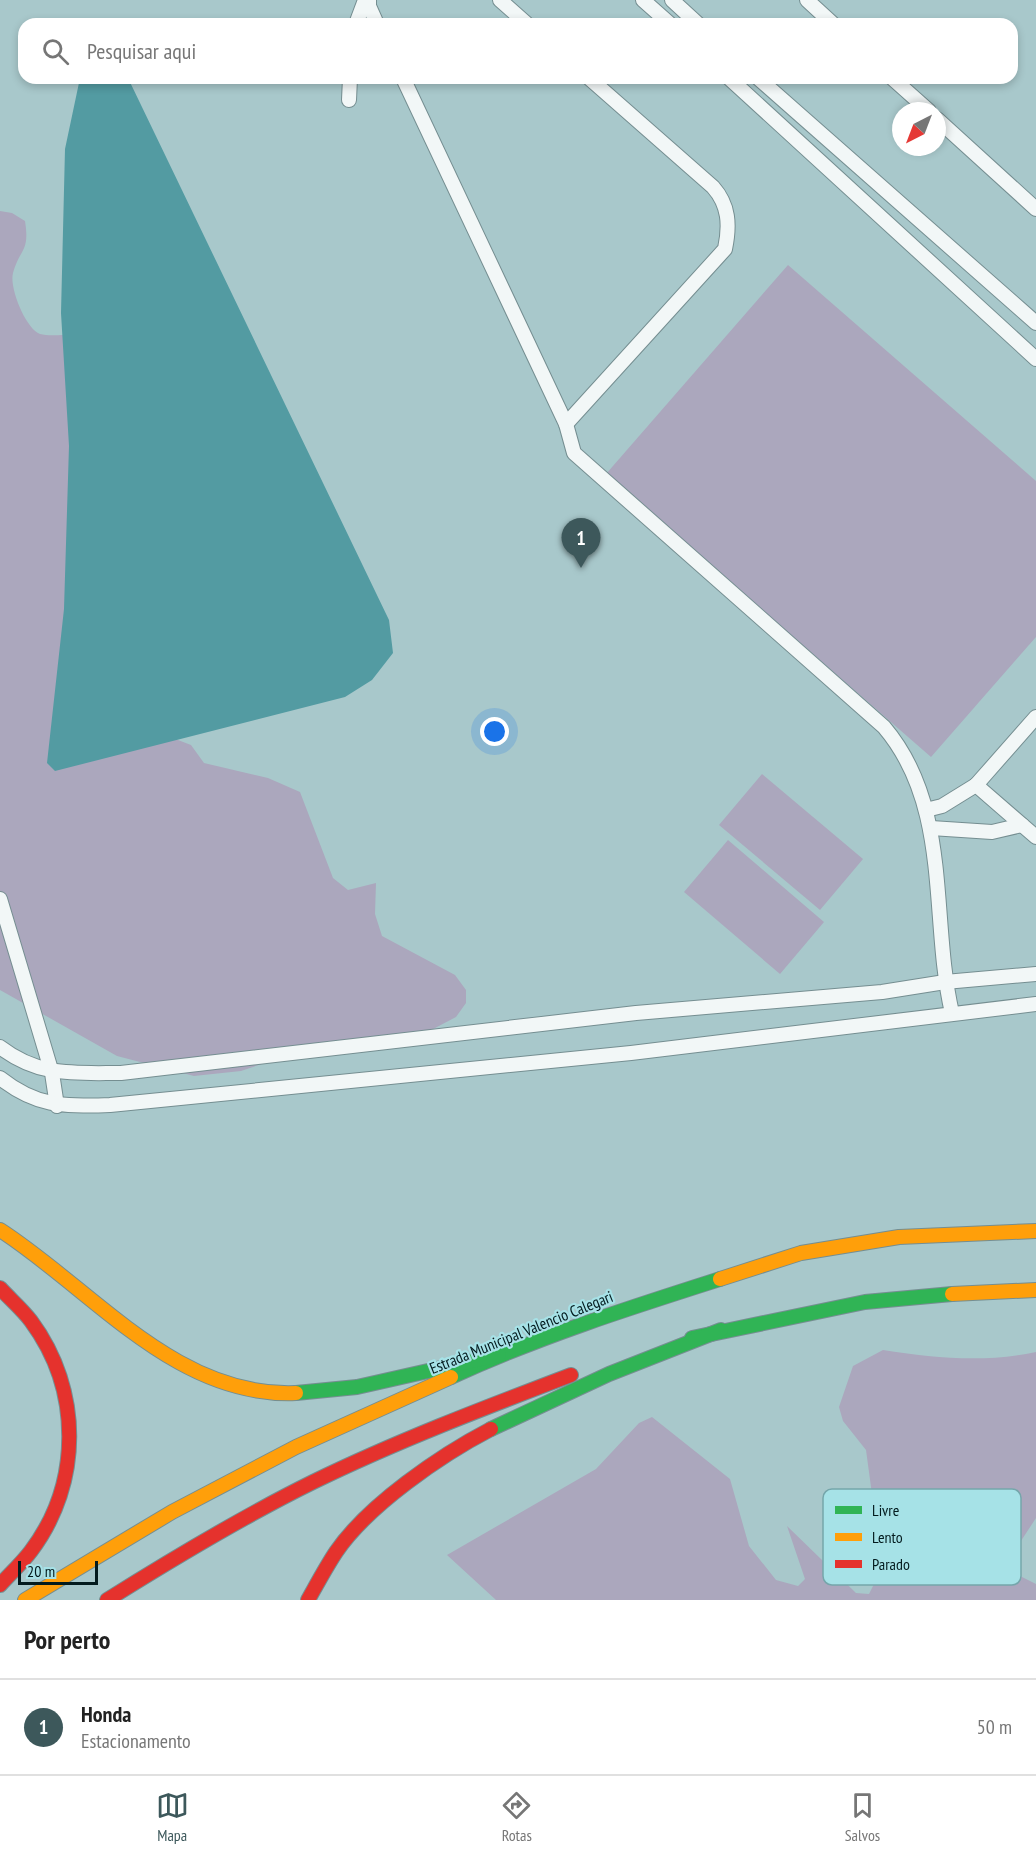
<!DOCTYPE html>
<html lang="pt">
<head>
<meta charset="utf-8">
<style>
	body { margin:0; font-family:"PT Sans Narrow",sans-serif; background:#f2f2f2; color:#222 }
	.compass { position:absolute; left:892px; top:102px; width:54px; height:54px; border-radius:50%; background:#fff; box-shadow:0 3px 9px #0003; rotate:222deg }
	.scale { position:absolute; left:18px; bottom:15px; width:80px; box-sizing:border-box; padding-left:6px; border:3px solid #031b1e; border-top:0; font-size:16px; line-height:21px; white-space:nowrap; color:#031b1e; -webkit-text-stroke:4px #a6e2e7; paint-order:stroke }
	.you { position:absolute; left:495px; top:732px; width:21px; height:21px; margin:-15px; border:4px solid #fff; border-radius:50%; background:#1a73e8; box-shadow:0 0 0 9px #1a73e833 }
	.badge { display:grid; place-items:center; width:39px; height:39px; border-radius:50%; background:#3d585b; color:#fff; font-size:20px; font-weight:700 }
	.pin { position:absolute; translate:-50% -50px; filter:drop-shadow(0 2px 3px #0008) }
	.pin::after { content:''; position:absolute; top:32px; width:21px; height:18px; background:inherit; clip-path:polygon(0 0,100% 0,50% 100%) }
	.list { margin:0; padding:0; list-style:none }
	h2 { display:flex; justify-content:space-between; align-items:center; height:78px; margin:0; padding:0 24px; font-size:26px }
	h2 small { font-size:20px; font-weight:400; color:#767676 }
	.list li { display:grid; grid-template-columns:39px 1fr auto; gap:18px; align-items:center; box-sizing:border-box; height:96px; padding:0 24px; border-top:2px solid #e0e0e0 }
	.list b { display:block; font-size:22px; white-space:nowrap }
	.list p { margin:0; font-size:20px; white-space:nowrap; color:#767676 }
	.list em { font-size:20px; font-style:normal; color:#767676 }
	.icon { flex:none; width:33px; height:33px; fill:none; stroke:currentColor; stroke-width:2; stroke-linecap:round; stroke-linejoin:round }
	.map { position:relative; flex:none; width:1036px; height:1600px; overflow:hidden }
	.search { position:absolute; background:#fff; box-shadow:0 3px 9px #0003; left:18px; right:18px; top:18px; height:66px; display:flex; align-items:center; gap:15px; box-sizing:border-box; padding:0 21px; border-radius:18px; color:#767676; font-size:22px }
	.sheet { height:174px; background:#fff }
	nav { display:flex; justify-content:space-around; align-items:center; box-sizing:border-box; height:84px; border-top:2px solid #e0e0e0; background:#fff; font-size:16px; color:#767676 }
	nav a { display:grid; justify-items:center; gap:3px }
	nav .on { color:#3d585b }
	.map>svg:first-child { display:block }
	.green { fill:#aba7bd }
	.water { fill:#539ba2 }
	.lines { fill:none; stroke-linecap:round; stroke-linejoin:round }
	.lane-casing { stroke:#758e91; stroke-width:16 }
	.fast-casing { stroke:#758e91; stroke-width:16 }
	.slow-casing { stroke:#758e91; stroke-width:16 }
	.jam-casing { stroke:#758e91; stroke-width:16 }
	.lane { stroke:#f2f7f7; stroke-width:14 }
	.fast { stroke:#30b455; stroke-width:14 }
	.slow { stroke:#ff9f0a; stroke-width:14 }
	.jam { stroke:#e5322d; stroke-width:14 }
	.labels { text-anchor:middle; dominant-baseline:central; stroke-width:4.5; stroke-linejoin:round; paint-order:stroke }
	.street-label { font-size:16px; fill:#031b1e; stroke:#a6e2e7 }
	.key { fill:#a6e2e7; stroke:#75a6ab; stroke-width:1.5 }
	.key-label { font-size:16px; fill:#031b1e }
</style>
</head>
<body>
<div class="map">
<svg width="1036" height="1600" viewBox="0 0 1036 1600">
	<rect width="100%" height="100%" fill="#a8c8cb"/>
	<g class="green">
		<path d="M 0,211 L 12,213 L 25,221 C 30,252 20,248 13,273 C 9,288 26,329 40,334 C 47,336 57,335 64,335 L 144,727 L 191,745 L 204,763 L 268,778 L 300,792 L 333,878 L 348,890 L 376,883 L 375,914 L 382,936 L 455,975 L 466,990 L 466,1003 L 456,1017 L 416,1038 L 323,1043 L 241,1071 L 194,1076 L 117,1056 L 0,990 Z"/>
		<path d="M 788,265 L 1036,481 L 1036,637 L 931,757 L 606,474 Z"/>
		<path d="M 762,774 L 863,859 L 820,910 L 719,825 Z"/>
		<path d="M 728,840 L 824,922 L 780,974 L 684,892 Z"/>
		<path d="M 883,1350 C 934,1358 985,1363 1036,1352 L 1036,1518 L 1017,1547 L 1018,1575 L 1036,1584 L 1036,1600 L 496,1600 L 447,1555 L 596,1469 L 639,1423 L 652,1417 L 730,1479 L 749,1546 L 776,1580 L 798,1586 L 805,1579 L 787,1526 L 856,1593 L 869,1594 L 882,1568 L 866,1450 L 843,1421 L 839,1407 L 853,1366 Z"/>
	</g>
	<path class="water" d="M 80,78 L 128,78 L 389,620 L 393,653 L 372,680 L 345,697 L 55,771 L 47,763 L 64,609 L 69,446 L 61,313 L 65,149 Z"/>
	<g class="lines">
		<defs>
			<g id="lane">
				<path d="M 369,0 L 369,6 L 377,24"/>
				<path d="M 500,0 L 527,24"/>
				<path d="M 643,0 L 670,24"/>
				<path d="M 672,0 L 698,24"/>
				<path d="M 807,0 L 833,24"/>
				<path d="M 356,24 L 365,0"/>
				<path d="M 403,78 L 566,424 L 574,453 L 884,727 C 952,807 930,918 952,1013"/>
				<path d="M 729,78 L 1036,359"/>
				<path d="M 758,78 L 1036,323"/>
				<path d="M 892,78 L 929,111"/>
				<path d="M 349,100 L 350,78"/>
				<path d="M 937,119 L 1036,209"/>
				<path d="M 566,424 L 725,249 C 730,225 729,205 713,187 L 589,78"/>
				<path d="M 1036,717 L 976,785 L 1036,837"/>
				<path d="M 926,810 L 942,806 L 976,785"/>
				<path d="M 931,828 L 992,832 L 1022,825"/>
				<path d="M 0,899 L 52,1073 L 57,1106"/>
				<path d="M 0,1047 C 39,1077 74,1073 121,1073 L 636,1013 L 882,992 L 945,982 L 1036,974"/>
				<path d="M 0,1078 C 38,1108 65,1106 110,1105 L 631,1053 L 1036,1004"/>
			</g>
			<g id="fast">
				<path d="M 692,1338 L 865,1302 L 952,1294"/>
				<path d="M 451,1377 C 538,1337 629,1308 720,1279"/>
				<path d="M 296,1393 L 357,1387 L 499,1355"/>
				<path d="M 491,1429 L 609,1374 L 721,1330"/>
			</g>
			<g id="slow">
				<path d="M 0,1230 C 93,1290 176,1398 296,1393"/>
				<path d="M 720,1279 L 801,1253 L 899,1237 L 1036,1231"/>
				<path d="M 952,1294 L 1036,1290"/>
				<path d="M 25,1600 L 172,1512 L 296,1447 L 451,1377"/>
			</g>
			<g id="jam">
				<path d="M 0,1288 C 10,1299 22,1309 31,1321 C 82,1390 82,1483 31,1551 C 22,1563 10,1574 0,1585"/>
				<path d="M 107,1600 C 174,1558 242,1517 313,1482 C 397,1441 484,1408 571,1375"/>
				<path d="M 308,1600 C 317,1584 326,1567 336,1552 C 368,1505 441,1455 491,1429"/>
			</g>
		</defs>
		<use href="#lane" class="lane-casing"/>
		<use href="#fast" class="fast-casing"/>
		<use href="#slow" class="slow-casing"/>
		<use href="#jam" class="jam-casing"/>
		<use href="#lane" class="lane"/>
		<use href="#fast" class="fast"/>
		<use href="#slow" class="slow"/>
		<use href="#jam" class="jam"/>
	</g>
	<g class="labels">
		<g class="street-label">
			<text transform="translate(521 1332) rotate(-22)">Estrada Municipal Valencio Calegari</text>
		</g>
	</g>
	<rect x="823" y="1489" width="198" height="96" rx="9" class="key"/>
	<rect x="835" y="1506" width="27" height="8" fill="#30b455"/>
	<rect x="835" y="1533" width="27" height="8" fill="#ff9f0a"/>
	<rect x="835" y="1560" width="27" height="8" fill="#e5322d"/>
	<g class="key-label">
		<text x="872" y="1516">Livre</text>
		<text x="872" y="1543">Lento</text>
		<text x="872" y="1570">Parado</text>
	</g>
</svg>
<svg class="compass" viewBox="-18 -18 36 36"><path d="M0-13l5 13h-10z" fill="#e53935"/><path d="M0 13l5-13h-10z" fill="#767676"/></svg>
<div class="scale">20 m</div>
<div class="you"></div>
<div class="pin badge" style="left:581px;top:568px">1</div>
<div class="search"><svg class="icon" aria-label="search" viewBox="0 0 24 24"><circle cx="10" cy="10" r="6"/><path d="M15 15l6 6"/></svg>Pesquisar aqui</div>
</div>
<section class="sheet">
<h2>Por perto<small></small></h2>
<ul class="list">
<li><span class="badge">1</span><div><b>Honda</b><p>Estacionamento</p></div><em>50 m</em></li>
</ul>
</section>
<nav>
<a class="on"><svg class="icon" aria-label="map" viewBox="0 0 24 24"><path d="M3 6l6-2 6 2 6-2v14l-6 2-6-2-6 2zM9 4v14M15 6v14"/></svg>Mapa</a>
<a><svg class="icon" aria-label="directions" viewBox="0 0 24 24"><path d="M12 3l9 9-9 9-9-9zM9 14v-3h6M13 9l2 2-2 2"/></svg>Rotas</a>
<a><svg class="icon" aria-label="saved" viewBox="0 0 24 24"><path d="M7 4h10v16l-5-4-5 4z"/></svg>Salvos</a>
</nav>
</body>
</html>
